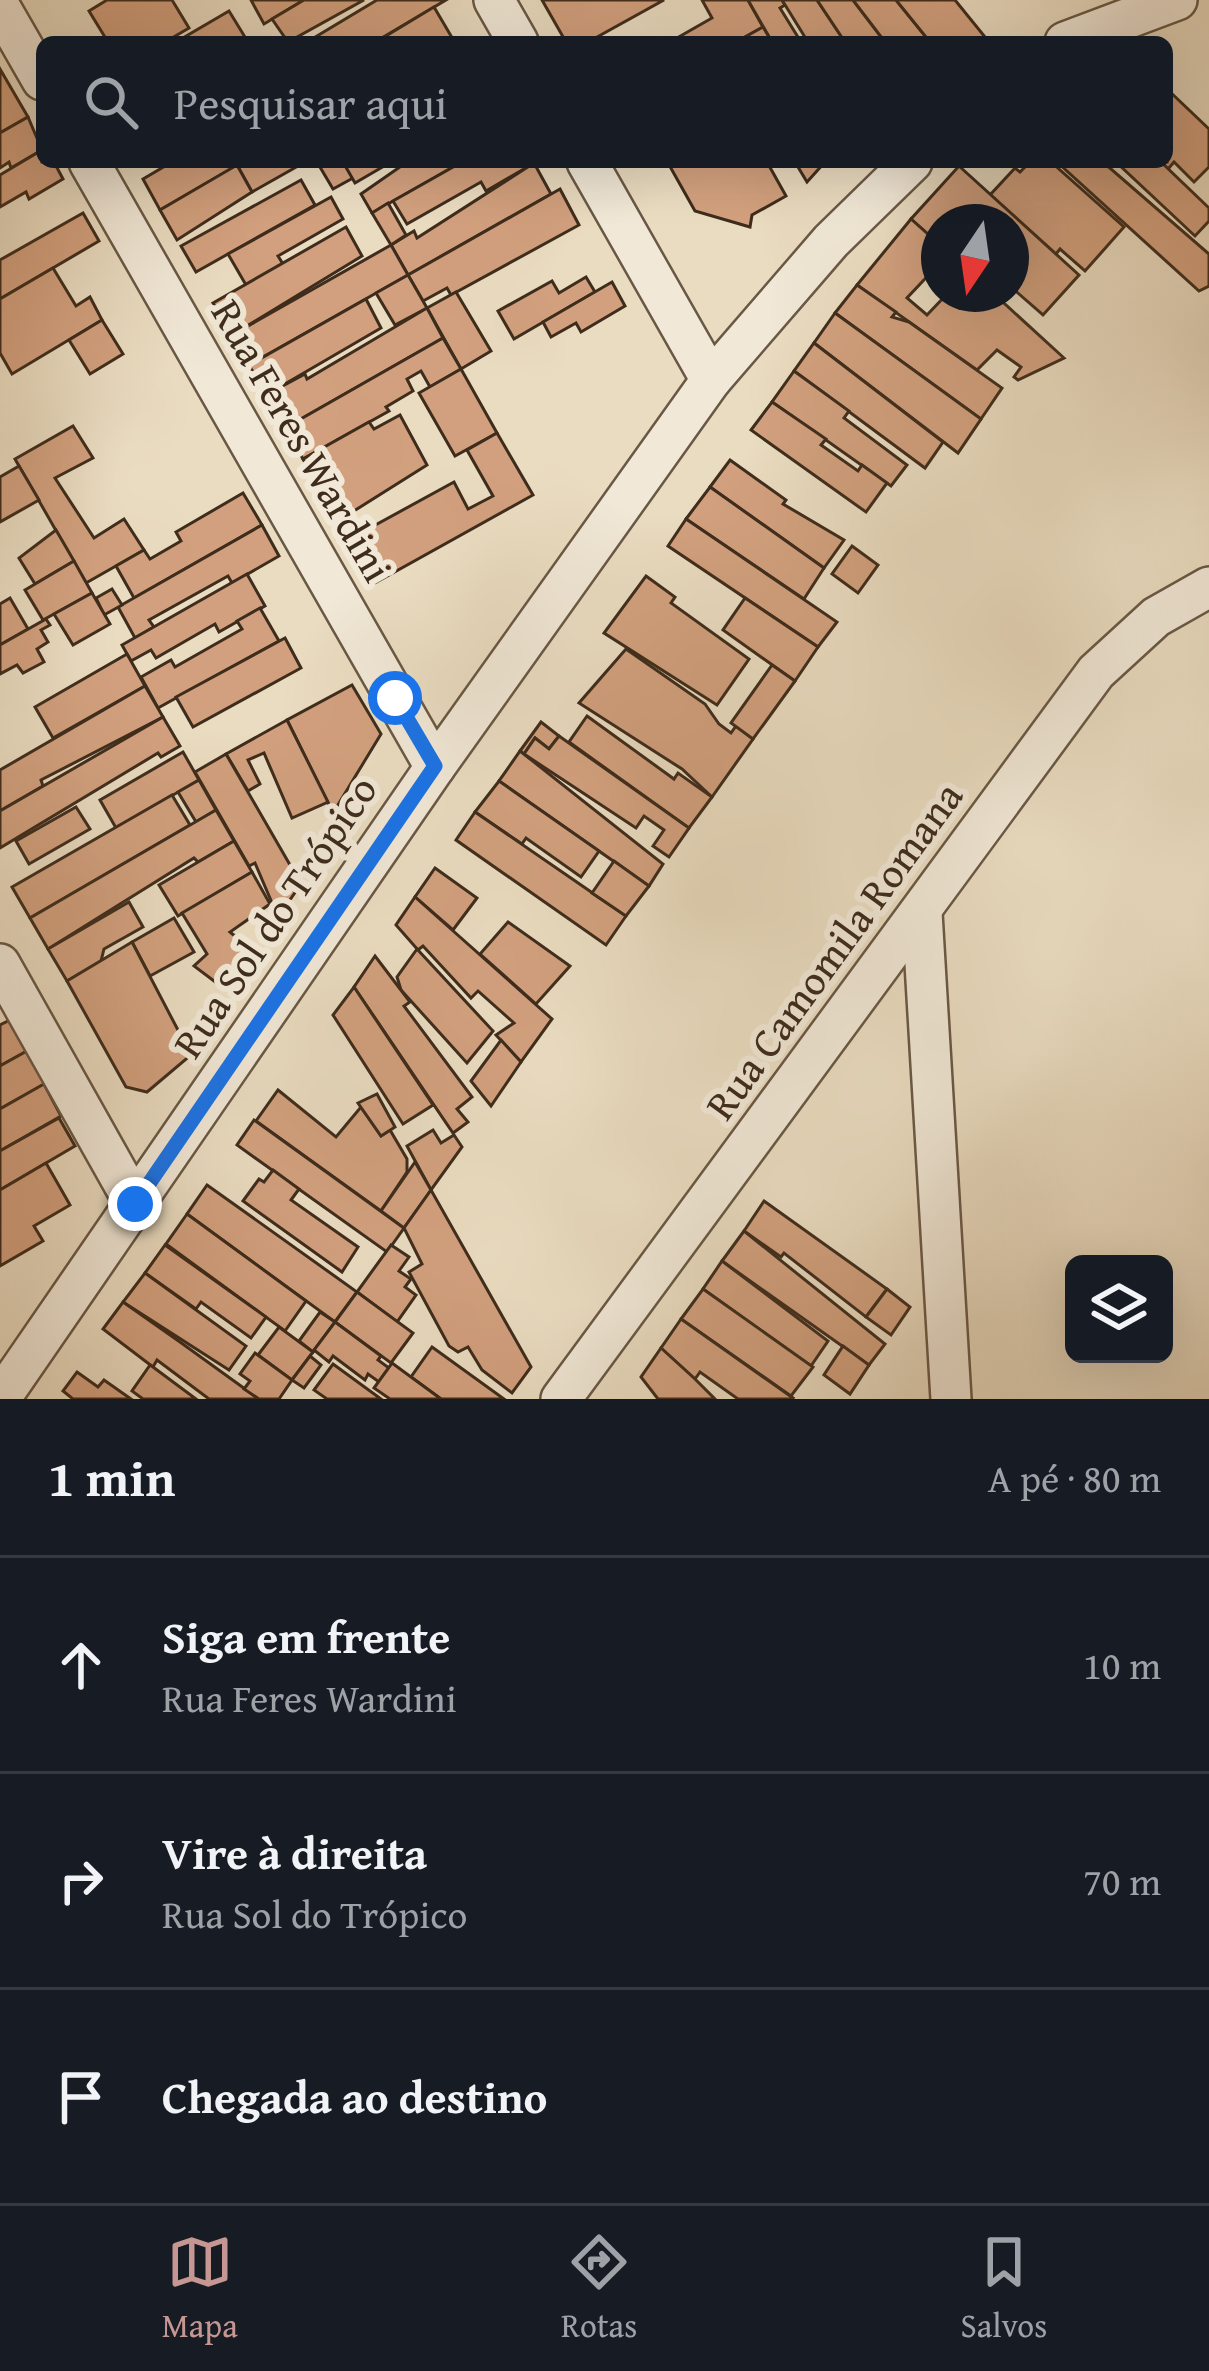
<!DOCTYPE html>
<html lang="pt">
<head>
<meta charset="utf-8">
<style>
	body { margin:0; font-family:"Gentium Book Plus",serif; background:#20242c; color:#f1f3f6 }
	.controls { position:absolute; right:36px; bottom:36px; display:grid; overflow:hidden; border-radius:18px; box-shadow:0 12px 48px #0002 }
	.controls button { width:108px; height:108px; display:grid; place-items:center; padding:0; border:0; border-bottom:3px solid #363941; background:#171b24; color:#f1f3f6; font:60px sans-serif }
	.compass { position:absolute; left:921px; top:204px; width:108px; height:108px; border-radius:50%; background:#171b24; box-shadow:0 12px 48px #0002; rotate:193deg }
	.stop { position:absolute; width:36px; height:36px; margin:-27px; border:9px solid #1a73e8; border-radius:50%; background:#fff }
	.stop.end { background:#1a73e8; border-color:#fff; box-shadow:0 3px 12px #0008 }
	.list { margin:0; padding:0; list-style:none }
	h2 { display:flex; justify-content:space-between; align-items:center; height:156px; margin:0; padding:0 48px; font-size:51px }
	h2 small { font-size:39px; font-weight:400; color:#9ea1a6 }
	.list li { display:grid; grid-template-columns:78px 1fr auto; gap:36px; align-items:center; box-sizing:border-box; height:216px; padding:0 48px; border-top:3px solid #363941 }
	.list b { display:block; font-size:45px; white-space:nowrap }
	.list p { margin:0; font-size:39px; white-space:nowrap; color:#9ea1a6 }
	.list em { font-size:39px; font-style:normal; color:#9ea1a6 }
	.icon { flex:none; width:66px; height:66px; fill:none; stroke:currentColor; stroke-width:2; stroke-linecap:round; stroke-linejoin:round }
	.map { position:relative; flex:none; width:1209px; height:1399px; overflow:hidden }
	.search { position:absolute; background:#171b24; box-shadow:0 12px 48px #0002; left:36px; right:36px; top:36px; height:132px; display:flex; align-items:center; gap:30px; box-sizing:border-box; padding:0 42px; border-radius:18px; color:#9ea1a6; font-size:45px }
	.sheet { height:804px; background:#171b24 }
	nav { display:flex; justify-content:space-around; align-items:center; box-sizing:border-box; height:168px; border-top:3px solid #363941; background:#171b24; font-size:33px; color:#9ea1a6 }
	nav a { display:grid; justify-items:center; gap:6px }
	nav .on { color:#c59692 }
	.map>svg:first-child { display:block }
	.building { fill:#d2a07e; stroke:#3e2c1c; stroke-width:3 }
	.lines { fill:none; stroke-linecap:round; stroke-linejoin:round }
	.minor-casing { stroke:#695845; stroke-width:44 }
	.minor { stroke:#f1e8d7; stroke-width:39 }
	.route { stroke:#1a73e8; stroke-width:15 }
	.labels { text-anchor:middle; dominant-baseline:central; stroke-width:12; stroke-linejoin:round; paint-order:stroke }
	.street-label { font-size:42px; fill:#3e2c1c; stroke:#f1e8d7 }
</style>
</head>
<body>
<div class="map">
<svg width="1209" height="1399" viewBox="0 0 1209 1399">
	<rect width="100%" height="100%" fill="#eadcc1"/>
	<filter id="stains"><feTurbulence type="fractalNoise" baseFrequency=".00167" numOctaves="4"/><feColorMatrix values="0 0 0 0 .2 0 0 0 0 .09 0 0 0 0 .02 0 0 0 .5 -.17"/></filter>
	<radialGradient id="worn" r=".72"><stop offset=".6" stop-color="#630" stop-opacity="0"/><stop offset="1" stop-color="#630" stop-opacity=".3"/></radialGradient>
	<g class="building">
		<path d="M 107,0 L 172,0 L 189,28 L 165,42 L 108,42 L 89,11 Z"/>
		<path d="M 251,0 L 304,0 L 264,24 Z"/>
		<path d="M 304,0 L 364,0 L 288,42 L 272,19 Z"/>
		<path d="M 377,0 L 446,0 L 375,42 L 307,42 Z"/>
		<path d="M 542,0 L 664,0 L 588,42 L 566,42 Z"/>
		<path d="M 702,0 L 748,0 L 763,27 L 736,42 L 670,42 L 712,18 Z"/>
		<path d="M 748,0 L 782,0 L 785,5 L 780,8 L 801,42 L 772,42 Z"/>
		<path d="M 782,0 L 817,0 L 845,42 L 808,42 Z"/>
		<path d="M 817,0 L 853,0 L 885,42 L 845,42 Z"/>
		<path d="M 853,0 L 896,0 L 930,42 L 885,42 Z"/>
		<path d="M 896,0 L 955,0 L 985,37 L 930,42 Z"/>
		<path d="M 434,7 L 454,41 L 376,42 Z"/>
		<path d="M 229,11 L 248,42 L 176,42 Z"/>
		<path d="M 763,27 L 772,42 L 736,42 Z"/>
		<path d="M 0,69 L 28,117 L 0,133 Z"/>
		<path d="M 1167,89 L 1209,129 L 1209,167 L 1194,182 L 1174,162 L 1168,169 L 1161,162 L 1167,162 Z"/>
		<path d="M 28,117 L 42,150 L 11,168 L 9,162 L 0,168 L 0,133 Z"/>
		<path d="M 42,150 L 42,162 L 54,162 L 63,179 L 29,199 L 26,192 L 0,207 L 0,175 Z"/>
		<path d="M 172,162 L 243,162 L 160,210 L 143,179 Z"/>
		<path d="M 243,162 L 305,162 L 252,192 L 237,165 Z"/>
		<path d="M 317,162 L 343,162 L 353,178 L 333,189 Z"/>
		<path d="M 343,162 L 391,162 L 355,183 Z"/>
		<path d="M 407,162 L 462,162 L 372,213 L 361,194 Z"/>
		<path d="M 462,162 L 536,162 L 486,191 L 481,182 L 407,224 L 393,201 Z"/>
		<path d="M 767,162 L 786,196 L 752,215 L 750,227 L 695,211 L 668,163 Z"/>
		<path d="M 795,162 L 825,162 L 807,182 Z"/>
		<path d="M 1030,162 L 1051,162 L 1124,227 L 1085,271 L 1060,249 L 1056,254 L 990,195 L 1015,168 L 1020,172 Z"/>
		<path d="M 1057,162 L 1103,162 L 1209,254 L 1209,286 L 1199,291 Z"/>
		<path d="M 1116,162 L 1161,162 L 1209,208 L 1209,221 L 1195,236 Z"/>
		<path d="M 534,163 L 551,194 L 408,275 L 391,245 L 414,231 L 417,238 Z"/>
		<path d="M 237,165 L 252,192 L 177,240 L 160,210 Z"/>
		<path d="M 959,166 L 1079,275 L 1043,315 L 1011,287 L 1011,222 L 939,222 L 939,244 L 911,219 Z"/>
		<path d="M 301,180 L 315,205 L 196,272 L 181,246 Z"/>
		<path d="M 560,189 L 579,225 L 451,295 L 447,288 L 423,301 L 408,275 Z"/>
		<path d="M 331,197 L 343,219 L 278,256 L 283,264 L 246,285 L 228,254 Z"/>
		<path d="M 388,203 L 406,235 L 391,245 L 372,213 Z"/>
		<path d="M 83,213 L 99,241 L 0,299 L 0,260 Z"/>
		<path d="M 911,219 L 939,244 L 939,264 L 907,298 L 927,315 L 947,294 L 994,294 L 1064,358 L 1018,380 L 1014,377 L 1021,367 L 997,350 L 977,370 L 857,285 Z"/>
		<path d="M 346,227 L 362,256 L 232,335 L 213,303 Z"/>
		<path d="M 391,245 L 408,275 L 249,365 L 232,335 Z"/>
		<path d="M 53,268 L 76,306 L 90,297 L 102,320 L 12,374 L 0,353 L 0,299 Z"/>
		<path d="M 408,275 L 427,308 L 395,325 L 376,293 Z"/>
		<path d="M 586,277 L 595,292 L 514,339 L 498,311 L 552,281 L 559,293 Z"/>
		<path d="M 612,282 L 625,306 L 581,332 L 576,323 L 551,337 L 543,322 Z"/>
		<path d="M 857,285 L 896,312 L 892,317 L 909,322 L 1002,388 L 981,419 L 835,313 Z"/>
		<path d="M 456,292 L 491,351 L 461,369 L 427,308 Z"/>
		<path d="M 366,299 L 381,328 L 266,395 L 249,365 Z"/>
		<path d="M 427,308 L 443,338 L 285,428 L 266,395 L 305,374 L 307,379 Z"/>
		<path d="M 835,313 L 981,419 L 958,453 L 814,343 Z"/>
		<path d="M 102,320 L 123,354 L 90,374 L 69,340 Z"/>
		<path d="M 443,338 L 461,369 L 430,387 L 421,371 L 407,379 L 413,391 L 386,407 L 389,411 L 303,459 L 285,428 Z"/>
		<path d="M 814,343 L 943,442 L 925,468 L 794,371 Z"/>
		<path d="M 461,369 L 497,433 L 455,456 L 419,393 Z"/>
		<path d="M 794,371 L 849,411 L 844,418 L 907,465 L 891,486 L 772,402 Z"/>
		<path d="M 772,402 L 826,439 L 821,445 L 858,471 L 862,465 L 887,483 L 866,512 L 751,430 Z"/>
		<path d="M 400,415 L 427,465 L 338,521 L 303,459 L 369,422 L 374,429 Z"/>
		<path d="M 73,426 L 93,458 L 55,478 L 94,538 L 124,519 L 144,550 L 86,583 L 15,459 Z"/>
		<path d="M 497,433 L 533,495 L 373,584 L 348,540 L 454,482 L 468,509 L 493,496 L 467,450 Z"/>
		<path d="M 730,460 L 786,500 L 783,504 L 844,540 L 824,568 L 710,487 Z"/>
		<path d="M 19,466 L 39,500 L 0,522 L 0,477 Z"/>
		<path d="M 710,487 L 824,568 L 804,599 L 686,519 Z"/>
		<path d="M 243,493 L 262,525 L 134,598 L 116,566 L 144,550 L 150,559 L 181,541 L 176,532 Z"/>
		<path d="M 686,519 L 837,622 L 818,647 L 668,546 Z"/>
		<path d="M 262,525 L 279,556 L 232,583 L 228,576 L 149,620 L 154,627 L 135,638 L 118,607 Z"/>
		<path d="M 56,530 L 74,561 L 35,584 L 19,558 Z"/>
		<path d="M 852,546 L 878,565 L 858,593 L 832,574 Z"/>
		<path d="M 74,561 L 92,593 L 43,620 L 25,590 Z"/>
		<path d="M 247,574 L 265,606 L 219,632 L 215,624 L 156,658 L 151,650 L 131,661 L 122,645 Z"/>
		<path d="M 646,576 L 675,597 L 671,603 L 749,659 L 717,705 L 604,633 Z"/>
		<path d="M 112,589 L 122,605 L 104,615 L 96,598 Z"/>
		<path d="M 92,593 L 110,624 L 73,645 L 54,614 Z"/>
		<path d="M 10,598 L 28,629 L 0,645 L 0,604 Z"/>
		<path d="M 745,598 L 818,647 L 795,681 L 723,630 Z"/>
		<path d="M 260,608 L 279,641 L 158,708 L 141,677 L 171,660 L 175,667 L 242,629 L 237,621 Z"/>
		<path d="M 46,619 L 50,625 L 41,630 L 48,642 L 37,649 L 44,662 L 23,673 L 17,665 L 0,674 L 0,645 Z"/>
		<path d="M 285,638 L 301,668 L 193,727 L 176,697 Z"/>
		<path d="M 626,649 L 705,704 L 719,724 L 731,733 L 736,726 L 753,739 L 712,797 L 682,769 L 579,703 Z"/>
		<path d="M 127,654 L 145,686 L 53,738 L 35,707 Z"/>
		<path d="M 772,665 L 795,681 L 753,739 L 731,723 Z"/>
		<path d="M 352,685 L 381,734 L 333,813 L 287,720 Z"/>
		<path d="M 145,686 L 163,717 L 41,780 L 43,786 L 0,811 L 0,770 Z"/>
		<path d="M 587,716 L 674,779 L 678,773 L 712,797 L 689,828 L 569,742 Z"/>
		<path d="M 163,717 L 180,746 L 161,757 L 158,753 L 0,848 L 0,811 Z"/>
		<path d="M 287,720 L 328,802 L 292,818 L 264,753 L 248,760 L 260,784 L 248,791 L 226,754 Z"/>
		<path d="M 541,722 L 559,736 L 549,749 L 535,738 L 524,754 L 520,751 Z"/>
		<path d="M 559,736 L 689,828 L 669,857 L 653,846 L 664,830 L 644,816 L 636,828 L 524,754 L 535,738 L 549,749 Z"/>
		<path d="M 520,751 L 663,864 L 649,886 L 499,781 Z"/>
		<path d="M 183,752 L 199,780 L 116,828 L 100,800 Z"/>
		<path d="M 226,754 L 301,884 L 278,917 L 255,863 L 249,866 L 195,772 Z"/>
		<path d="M 199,780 L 216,810 L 196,822 L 178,792 Z"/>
		<path d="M 499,781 L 599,851 L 581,877 L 526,838 L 522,844 L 475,812 Z"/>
		<path d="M 172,795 L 190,825 L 30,918 L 12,887 Z"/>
		<path d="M 76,807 L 90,829 L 29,864 L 16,841 Z"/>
		<path d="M 216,810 L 234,841 L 198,862 L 194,858 L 48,949 L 30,918 Z"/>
		<path d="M 475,812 L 626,916 L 606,945 L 456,840 Z"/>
		<path d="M 234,841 L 252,872 L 178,916 L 159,885 Z"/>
		<path d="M 614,861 L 649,886 L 626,916 L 592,893 Z"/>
		<path d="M 435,868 L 477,898 L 453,930 L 415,897 Z"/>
		<path d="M 252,872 L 270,904 L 230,932 L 253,951 L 226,990 L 194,966 L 207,954 L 182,913 Z"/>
		<path d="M 415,897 L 552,1019 L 521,1062 L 496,1035 L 514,1023 L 478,991 L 471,998 L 423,946 L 418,950 L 396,925 Z"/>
		<path d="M 129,902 L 143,927 L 104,949 L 101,961 L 67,981 L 48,949 Z"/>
		<path d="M 174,918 L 194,952 L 150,976 L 132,942 Z"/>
		<path d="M 508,922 L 570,966 L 536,1004 L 480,954 Z"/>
		<path d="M 132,942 L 191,1055 L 147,1092 L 126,1087 L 67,981 Z"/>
		<path d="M 417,949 L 493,1031 L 467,1063 L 401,990 L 397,977 Z"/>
		<path d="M 375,956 L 410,1002 L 404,1006 L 472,1097 L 457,1109 L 468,1122 L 453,1133 L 354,987 Z"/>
		<path d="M 354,987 L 433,1105 L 403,1124 L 333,1015 Z"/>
		<path d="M 10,1020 L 27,1051 L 0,1066 L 0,1025 Z"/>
		<path d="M 501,1040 L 521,1062 L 491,1106 L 471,1081 Z"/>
		<path d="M 27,1051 L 46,1083 L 0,1109 L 0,1066 Z"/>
		<path d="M 44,1084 L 61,1116 L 0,1151 L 0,1109 Z"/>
		<path d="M 278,1090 L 336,1137 L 361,1107 L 381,1136 L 390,1130 L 407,1159 L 407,1172 L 381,1211 L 256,1121 Z"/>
		<path d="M 377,1094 L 395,1127 L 381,1136 L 358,1103 Z"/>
		<path d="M 59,1118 L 75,1146 L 0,1190 L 0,1151 Z"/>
		<path d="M 254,1120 L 404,1228 L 387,1252 L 237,1145 Z"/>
		<path d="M 433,1130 L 441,1143 L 454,1135 L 462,1147 L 431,1190 L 407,1146 Z"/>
		<path d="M 415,1162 L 431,1190 L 404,1228 L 381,1211 Z"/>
		<path d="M 46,1163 L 70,1205 L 34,1226 L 43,1241 L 0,1266 L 0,1190 Z"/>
		<path d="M 273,1170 L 299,1189 L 291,1200 L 358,1247 L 342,1272 L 243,1201 L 259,1179 L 264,1182 Z"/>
		<path d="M 207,1185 L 357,1292 L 335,1322 L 187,1214 Z"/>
		<path d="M 431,1190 L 531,1367 L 512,1393 L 482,1370 L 468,1347 L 458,1352 L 449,1346 L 409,1272 L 422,1264 L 404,1228 Z"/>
		<path d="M 764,1201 L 887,1289 L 866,1317 L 784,1253 L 781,1257 L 744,1231 Z"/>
		<path d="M 187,1214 L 306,1301 L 285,1331 L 166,1244 Z"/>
		<path d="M 744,1231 L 885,1344 L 869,1365 L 722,1261 Z"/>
		<path d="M 165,1245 L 266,1317 L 251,1338 L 201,1302 L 196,1309 L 145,1273 Z"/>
		<path d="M 391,1245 L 409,1257 L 399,1271 L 411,1279 L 405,1287 L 416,1295 L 397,1322 L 357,1292 Z"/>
		<path d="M 722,1261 L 828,1341 L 811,1366 L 703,1289 Z"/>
		<path d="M 145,1273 L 246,1346 L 229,1370 L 123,1302 Z"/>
		<path d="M 703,1289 L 813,1367 L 791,1396 L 681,1319 Z"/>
		<path d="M 887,1289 L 910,1307 L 891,1335 L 866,1317 Z"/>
		<path d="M 357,1292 L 413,1333 L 391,1363 L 335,1322 Z"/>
		<path d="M 123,1302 L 180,1342 L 259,1399 L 209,1399 L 157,1360 L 153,1367 L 103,1329 Z"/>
		<path d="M 320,1312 L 335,1322 L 313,1352 L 299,1341 Z"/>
		<path d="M 681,1319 L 793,1398 L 792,1399 L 738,1399 L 700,1372 L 695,1379 L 661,1348 Z"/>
		<path d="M 335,1322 L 381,1356 L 378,1360 L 389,1368 L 379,1382 L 368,1374 L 365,1380 L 333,1356 L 329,1362 L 314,1350 Z"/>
		<path d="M 279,1327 L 313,1352 L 292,1380 L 258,1355 Z"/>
		<path d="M 843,1346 L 869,1365 L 850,1394 L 824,1375 Z"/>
		<path d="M 432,1347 L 504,1399 L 441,1399 L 411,1377 Z"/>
		<path d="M 661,1348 L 695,1379 L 715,1399 L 658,1399 L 641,1377 Z"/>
		<path d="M 255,1353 L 292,1380 L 279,1399 L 259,1399 L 244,1389 L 250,1381 L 240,1374 Z"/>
		<path d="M 310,1356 L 321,1365 L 304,1388 L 292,1380 Z"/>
		<path d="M 392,1363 L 411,1377 L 441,1399 L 390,1399 L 374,1388 Z"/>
		<path d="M 333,1364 L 381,1399 L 327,1399 L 314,1390 Z"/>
		<path d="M 150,1365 L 153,1367 L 196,1399 L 143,1399 L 132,1391 Z"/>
		<path d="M 77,1372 L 98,1387 L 104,1380 L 131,1399 L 73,1399 L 63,1391 Z"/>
	</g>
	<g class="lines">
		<defs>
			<g id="minor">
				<path d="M 494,0 L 518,42"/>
				<path d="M 0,7 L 42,80"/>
				<path d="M 1065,42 L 1177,0"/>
				<path d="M 89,162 L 435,767"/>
				<path d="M 587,162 L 711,380"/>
				<path d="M 922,913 L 951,1399"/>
				<path d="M 0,964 L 135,1204"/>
				<path d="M 0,1399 L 435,767 L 711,380 L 831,241 L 912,162"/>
				<path d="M 561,1399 L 1096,672 L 1156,617 L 1209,587"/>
			</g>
		</defs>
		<use href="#minor" class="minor-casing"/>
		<use href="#minor" class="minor"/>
	</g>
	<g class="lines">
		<path class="route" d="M 135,1204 L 435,766 L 395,698"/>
	</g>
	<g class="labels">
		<g class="street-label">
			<text transform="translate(303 440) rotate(60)">Rua Feres Wardini</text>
			<text transform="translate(274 916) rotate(-56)">Rua Sol do Trópico</text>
			<text transform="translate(833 950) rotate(-54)">Rua Camomila Romana</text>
		</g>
	</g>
	<rect width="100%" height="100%" filter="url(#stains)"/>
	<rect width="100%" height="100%" fill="url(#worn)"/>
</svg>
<div class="controls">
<button><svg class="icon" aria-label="layers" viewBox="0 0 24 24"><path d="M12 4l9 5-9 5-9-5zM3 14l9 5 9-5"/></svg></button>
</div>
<svg class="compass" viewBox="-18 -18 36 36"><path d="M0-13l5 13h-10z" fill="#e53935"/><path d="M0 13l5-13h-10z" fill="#9ea1a6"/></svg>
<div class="stop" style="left:395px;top:698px"></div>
<div class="stop end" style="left:135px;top:1204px"></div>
<div class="search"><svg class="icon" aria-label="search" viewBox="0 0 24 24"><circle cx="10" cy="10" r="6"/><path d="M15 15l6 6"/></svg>Pesquisar aqui</div>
</div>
<section class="sheet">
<h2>1 min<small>A pé · 80 m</small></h2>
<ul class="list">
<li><svg class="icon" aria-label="ahead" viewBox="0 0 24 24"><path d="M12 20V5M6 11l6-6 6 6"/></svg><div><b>Siga em frente</b><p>Rua Feres Wardini</p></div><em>10 m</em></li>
<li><svg class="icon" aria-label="right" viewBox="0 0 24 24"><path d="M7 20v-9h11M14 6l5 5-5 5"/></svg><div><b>Vire à direita</b><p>Rua Sol do Trópico</p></div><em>70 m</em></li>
<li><svg class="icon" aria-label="arrive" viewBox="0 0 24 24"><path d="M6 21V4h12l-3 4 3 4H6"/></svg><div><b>Chegada ao destino</b></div></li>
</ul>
</section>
<nav>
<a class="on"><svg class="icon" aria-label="map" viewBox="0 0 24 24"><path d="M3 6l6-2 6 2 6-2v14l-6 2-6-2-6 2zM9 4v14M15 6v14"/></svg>Mapa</a>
<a><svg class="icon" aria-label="directions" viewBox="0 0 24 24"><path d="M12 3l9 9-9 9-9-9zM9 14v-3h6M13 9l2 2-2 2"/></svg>Rotas</a>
<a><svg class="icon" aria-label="saved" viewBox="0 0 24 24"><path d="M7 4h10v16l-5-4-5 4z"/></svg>Salvos</a>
</nav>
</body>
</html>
